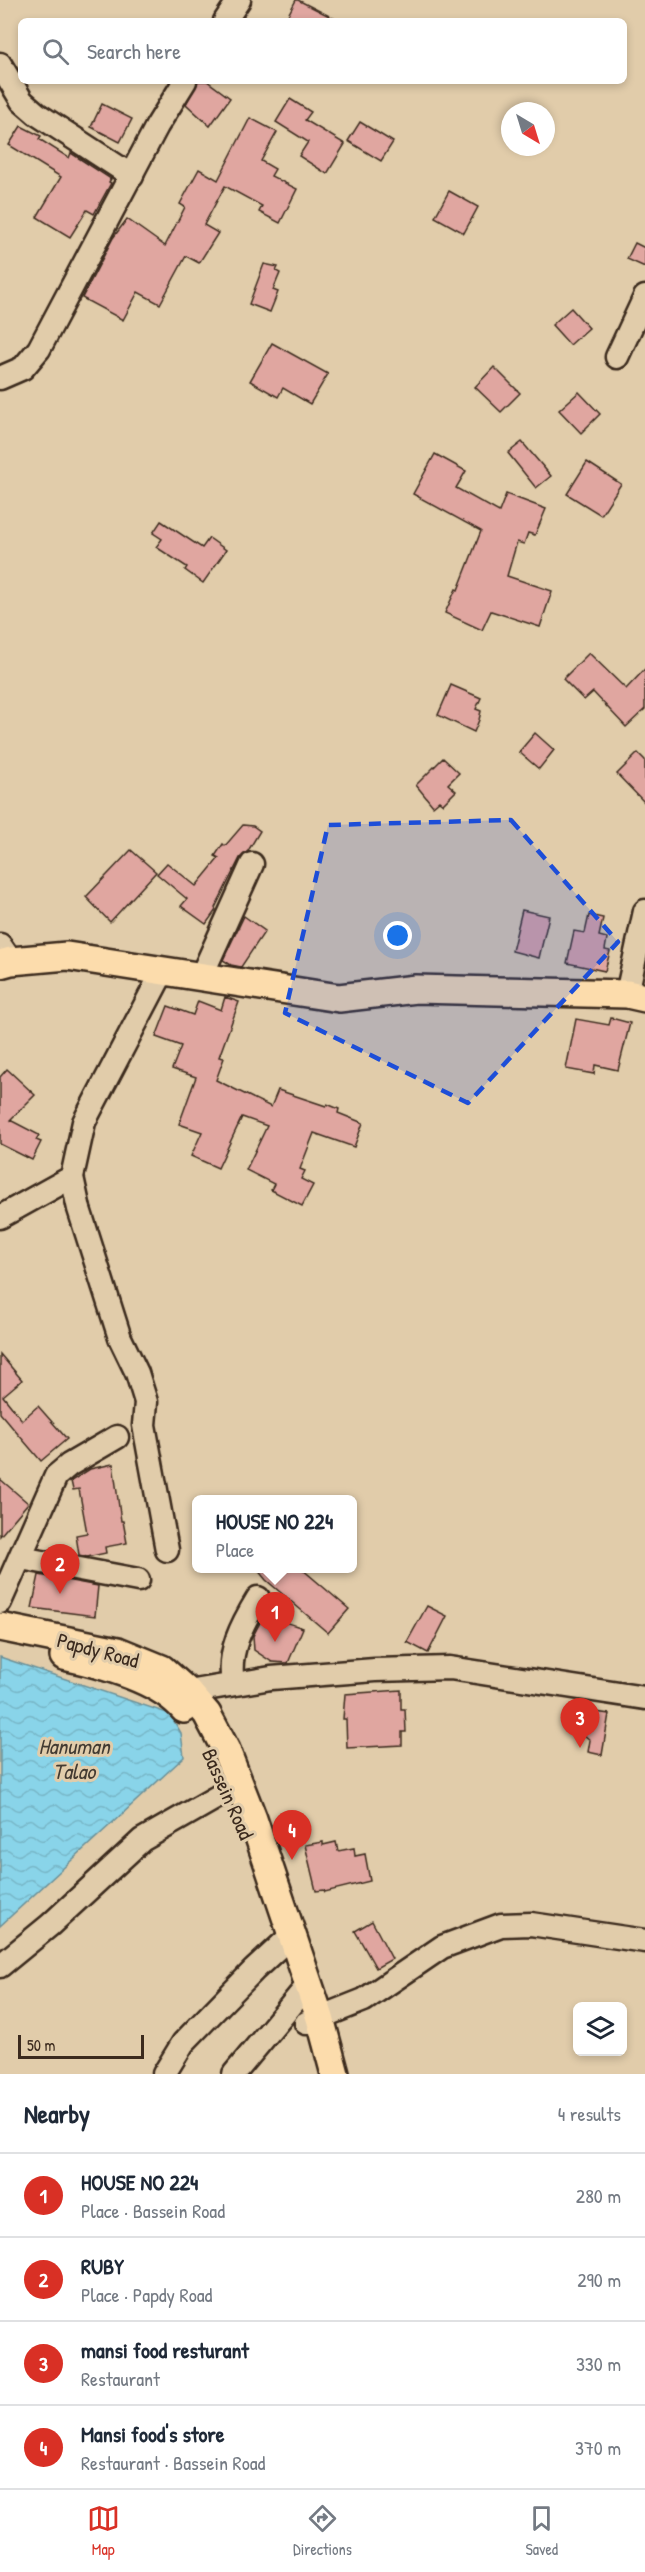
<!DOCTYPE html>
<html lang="en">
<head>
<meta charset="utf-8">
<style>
	body { margin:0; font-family:"Patrick Hand",sans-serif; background:#f6f6f7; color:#1f2937 }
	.controls { position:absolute; right:18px; bottom:18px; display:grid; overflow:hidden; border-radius:9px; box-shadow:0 3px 9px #0003 }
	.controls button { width:54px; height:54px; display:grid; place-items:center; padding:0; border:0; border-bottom:2px solid #e0e1e3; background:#fff; color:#1f2937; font:30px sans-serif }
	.compass { position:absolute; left:501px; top:102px; width:54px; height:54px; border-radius:50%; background:#fff; box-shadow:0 3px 9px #0003; rotate:142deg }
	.scale { position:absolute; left:18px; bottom:15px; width:126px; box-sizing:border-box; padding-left:6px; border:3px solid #3b2a1e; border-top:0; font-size:16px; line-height:21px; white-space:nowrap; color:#3b2a1e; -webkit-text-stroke:4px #e1ccaa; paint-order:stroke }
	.you { position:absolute; left:398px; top:936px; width:21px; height:21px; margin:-15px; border:4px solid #fff; border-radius:50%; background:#1a73e8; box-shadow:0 0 0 9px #1a73e833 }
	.badge { display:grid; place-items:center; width:39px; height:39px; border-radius:50%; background:#d93025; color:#fff; font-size:20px; font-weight:700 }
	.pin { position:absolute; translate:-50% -50px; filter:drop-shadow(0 2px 3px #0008) }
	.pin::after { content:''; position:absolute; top:32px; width:21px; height:18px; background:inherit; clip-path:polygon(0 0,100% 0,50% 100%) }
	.popup { position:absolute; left:192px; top:1495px; width:165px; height:78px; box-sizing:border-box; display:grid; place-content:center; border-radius:9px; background:#fff; filter:drop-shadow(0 2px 4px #0005); font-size:20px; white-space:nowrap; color:#747a83 }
	.popup b { font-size:22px; color:#1f2937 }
	.popup::after { content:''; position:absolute; left:50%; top:100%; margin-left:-12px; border:12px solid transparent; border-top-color:#fff }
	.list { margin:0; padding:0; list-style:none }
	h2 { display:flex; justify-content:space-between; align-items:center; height:78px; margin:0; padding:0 24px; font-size:26px }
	h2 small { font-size:20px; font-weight:400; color:#747a83 }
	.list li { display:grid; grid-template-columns:39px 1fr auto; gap:18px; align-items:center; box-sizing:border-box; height:84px; padding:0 24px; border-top:2px solid #e0e1e3 }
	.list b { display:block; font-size:22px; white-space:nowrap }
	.list p { margin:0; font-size:20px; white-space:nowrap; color:#747a83 }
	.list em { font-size:20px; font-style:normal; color:#747a83 }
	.icon { flex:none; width:33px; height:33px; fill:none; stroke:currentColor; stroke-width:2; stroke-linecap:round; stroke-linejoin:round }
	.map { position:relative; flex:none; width:645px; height:2074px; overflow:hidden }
	.search { position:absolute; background:#fff; box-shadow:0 3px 9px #0003; left:18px; right:18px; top:18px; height:66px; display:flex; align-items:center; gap:15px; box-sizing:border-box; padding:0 21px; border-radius:9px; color:#747a83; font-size:22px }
	.sheet { height:414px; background:#fff }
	nav { display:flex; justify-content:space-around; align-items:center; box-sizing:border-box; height:84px; border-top:2px solid #e0e1e3; background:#fff; font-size:16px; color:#747a83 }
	nav a { display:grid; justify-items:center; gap:3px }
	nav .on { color:#d93025 }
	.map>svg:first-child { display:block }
	.water { fill:url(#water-waves); stroke:#6a9098; stroke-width:1.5 }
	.building { fill:#e0a6a0; stroke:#3b2a1e; stroke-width:1.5 }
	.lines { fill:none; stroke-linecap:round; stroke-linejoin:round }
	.minor-casing { stroke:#3b2a1e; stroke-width:27 }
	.major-casing { stroke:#3b2a1e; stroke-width:32 }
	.minor { stroke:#e1ccaa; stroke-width:22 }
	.major { stroke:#fcdcac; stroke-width:27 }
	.marked { fill:#1d4ed8; fill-opacity:0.2; stroke:#1d4ed8; stroke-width:4.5; stroke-dasharray:12 8; stroke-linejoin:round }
	.labels { text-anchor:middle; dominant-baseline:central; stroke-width:6; stroke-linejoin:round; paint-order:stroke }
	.street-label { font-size:21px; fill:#3b2a1e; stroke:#e1ccaa }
	.water-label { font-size:22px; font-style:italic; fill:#433b32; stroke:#e1ccaa }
</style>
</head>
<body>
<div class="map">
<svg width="645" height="2074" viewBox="0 0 645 2074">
	<defs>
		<pattern id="water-waves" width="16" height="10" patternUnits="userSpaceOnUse" patternTransform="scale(1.5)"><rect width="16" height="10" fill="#89d4e9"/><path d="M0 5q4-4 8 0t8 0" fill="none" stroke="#77b6c7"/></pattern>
	</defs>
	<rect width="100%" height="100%" fill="#e1ccaa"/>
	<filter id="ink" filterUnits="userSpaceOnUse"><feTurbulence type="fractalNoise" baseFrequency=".0167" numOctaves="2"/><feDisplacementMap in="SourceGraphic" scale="12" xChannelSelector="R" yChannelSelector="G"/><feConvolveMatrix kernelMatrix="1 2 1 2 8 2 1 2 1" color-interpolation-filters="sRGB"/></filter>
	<g filter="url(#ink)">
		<path class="water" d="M 0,1657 L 170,1714 L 181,1733 L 184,1757 L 0,1926 Z"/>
		<g class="building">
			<path d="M 296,0 L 298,0 L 339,21 L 285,21 Z"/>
			<path d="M 198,81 L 207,81 L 230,98 L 210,126 L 186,104 Z"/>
			<path d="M 290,99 L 311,112 L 305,120 L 345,144 L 327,174 L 299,156 L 308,142 L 276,122 Z"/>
			<path d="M 102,104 L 132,119 L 120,142 L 91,127 Z"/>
			<path d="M 250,118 L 277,132 L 261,161 L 275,169 L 271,176 L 297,189 L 280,223 L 259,212 L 262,206 L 225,186 L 204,225 L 218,233 L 199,263 L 186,256 L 160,304 L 138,292 L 123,320 L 82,298 L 113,238 L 127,219 L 165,246 L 185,207 L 180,204 L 199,169 L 218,180 Z"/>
			<path d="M 360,122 L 393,142 L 381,161 L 348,141 Z"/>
			<path d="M 21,126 L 41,136 L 39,139 L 69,158 L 71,153 L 111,179 L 109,182 L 111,183 L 94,214 L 87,210 L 70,237 L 37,217 L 61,177 L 9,145 Z"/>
			<path d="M 449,191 L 478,207 L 464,233 L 435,217 Z"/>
			<path d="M 635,243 L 645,248 L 645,267 L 627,259 Z"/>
			<path d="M 264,264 L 278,267 L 276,271 L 280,273 L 273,290 L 278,292 L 270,312 L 249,304 Z"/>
			<path d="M 571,308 L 589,328 L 570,345 L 552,325 Z"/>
			<path d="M 272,343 L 328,374 L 310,404 L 283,388 L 278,397 L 250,381 Z"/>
			<path d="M 494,367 L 520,393 L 501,412 L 475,387 Z"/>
			<path d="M 579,392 L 600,414 L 581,433 L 559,410 Z"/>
			<path d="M 522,442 L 551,476 L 536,488 L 508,453 Z"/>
			<path d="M 435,454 L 466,471 L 456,488 L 499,512 L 506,494 L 546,509 L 535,535 L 528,533 L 524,544 L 517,542 L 507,576 L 552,591 L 540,627 L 491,611 L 482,630 L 445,613 L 456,589 L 458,590 L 481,531 L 413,494 Z"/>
			<path d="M 587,462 L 621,484 L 601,515 L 567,494 Z"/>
			<path d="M 161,521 L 202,548 L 209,538 L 226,550 L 203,583 L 185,570 L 187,567 L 156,547 L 162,539 L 153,533 Z"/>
			<path d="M 589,653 L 626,689 L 645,669 L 645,709 L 626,727 L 593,692 L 584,700 L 563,679 Z"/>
			<path d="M 451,685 L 481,698 L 476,709 L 481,711 L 479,720 L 474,732 L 438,715 Z"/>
			<path d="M 535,733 L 554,750 L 539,769 L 519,752 Z"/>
			<path d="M 638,753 L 645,760 L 645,803 L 617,774 Z"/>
			<path d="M 443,758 L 459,773 L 448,784 L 456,791 L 443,804 L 439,801 L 433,806 L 416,785 Z"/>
			<path d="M 243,825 L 253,826 L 260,831 L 248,851 L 240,858 L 215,908 L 216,910 L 206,924 L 181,906 L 187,899 L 157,874 L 167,863 L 196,886 L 219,858 L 215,856 L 223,844 L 225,846 Z"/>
			<path d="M 131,850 L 156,872 L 110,922 L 86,897 Z"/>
			<path d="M 522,910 L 549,916 L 539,958 L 512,951 Z"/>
			<path d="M 589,915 L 603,918 L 599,936 L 607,938 L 605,950 L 610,951 L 605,971 L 567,963 L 574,931 L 585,933 Z"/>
			<path d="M 244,916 L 265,931 L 241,967 L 231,965 L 223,960 Z"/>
			<path d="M 225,997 L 239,1002 L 219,1057 L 224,1058 L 216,1080 L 271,1107 L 278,1090 L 326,1106 L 327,1104 L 339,1109 L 338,1113 L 363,1123 L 354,1147 L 314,1133 L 300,1169 L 305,1171 L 301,1179 L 313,1185 L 302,1206 L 271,1190 L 274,1184 L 246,1170 L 267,1126 L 242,1117 L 218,1168 L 191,1156 L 202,1132 L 179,1124 L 196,1077 L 172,1069 L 181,1046 L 156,1037 L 168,1006 L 193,1015 L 198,1001 L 221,1010 Z"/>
			<path d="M 611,1018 L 630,1023 L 618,1070 L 595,1065 L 594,1074 L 566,1069 L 576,1019 L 609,1025 Z"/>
			<path d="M 7,1069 L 35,1095 L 10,1120 L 39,1135 L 36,1140 L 41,1142 L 32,1160 L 0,1144 L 0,1077 Z"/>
			<path d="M 0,1354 L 22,1380 L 3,1396 L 22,1420 L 38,1406 L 67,1439 L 41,1461 L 0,1413 Z"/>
			<path d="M 113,1464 L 121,1521 L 123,1521 L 127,1543 L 105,1547 L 106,1553 L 87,1557 L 79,1555 L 76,1535 L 87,1533 L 79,1489 L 73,1490 L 71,1481 L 90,1469 Z"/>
			<path d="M 0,1479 L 28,1503 L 0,1536 Z"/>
			<path d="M 257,1569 L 302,1569 L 349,1609 L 328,1633 L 266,1580 Z"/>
			<path d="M 39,1575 L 98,1586 L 95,1616 L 32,1608 Z"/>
			<path d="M 427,1606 L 447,1616 L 428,1653 L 407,1642 Z"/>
			<path d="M 264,1615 L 303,1628 L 288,1663 L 272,1662 L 254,1650 L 253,1636 Z"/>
			<path d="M 401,1690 L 401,1709 L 405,1709 L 406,1732 L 402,1732 L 402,1745 L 347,1748 L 346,1719 L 343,1719 L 345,1694 Z"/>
			<path d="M 589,1711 L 609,1714 L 602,1755 L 588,1752 L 590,1740 L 584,1735 Z"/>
			<path d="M 323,1842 L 323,1845 L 336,1842 L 338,1851 L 354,1848 L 355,1856 L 365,1854 L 370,1881 L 325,1892 L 324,1890 L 316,1891 L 305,1845 Z"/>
			<path d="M 372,1921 L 392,1959 L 376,1968 L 355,1931 Z"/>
		</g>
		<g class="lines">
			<defs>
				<g id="minor">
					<path d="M 225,21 L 239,0"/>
					<path d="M 0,64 L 22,101 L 37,114 L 132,176"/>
					<path d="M 617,357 L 645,297"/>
					<path d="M 0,378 L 23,368 L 39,349 L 157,126 L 185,81"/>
					<path d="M 0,945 L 11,961"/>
					<path d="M 163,971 L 84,1122 L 72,1177 L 79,1209 L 120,1338 L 137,1373 L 146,1402 L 144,1425 L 167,1550"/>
					<path d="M 201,977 L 252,864"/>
					<path d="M 627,994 L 645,911"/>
					<path d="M 0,1217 L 72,1177"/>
					<path d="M 21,1558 L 138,1580"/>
					<path d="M 0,1602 L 56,1476 L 69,1465 L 117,1437"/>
					<path d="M 233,1683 C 227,1652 242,1624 258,1598"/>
					<path d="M 177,1701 L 188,1692 L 271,1678 L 375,1670 L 450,1668 L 645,1698"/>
					<path d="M 0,1966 L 50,1925 L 142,1840 L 240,1784"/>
					<path d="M 306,2023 L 364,2000 L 442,1947 L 501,1925 L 531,1924 L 645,1941"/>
					<path d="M 164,2074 L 183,2043 L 254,1970 L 293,1934"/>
					<path d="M 234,2074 L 308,1985"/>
				</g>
				<g id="major">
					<path d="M 0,964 L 11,961 L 67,956 L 339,998 L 416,989 L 627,994 L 645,998"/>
					<path d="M 0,1627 L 118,1651 L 162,1669 L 188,1692 L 207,1714 L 226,1750 L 253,1819 L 320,2018 L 335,2074"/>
					<path d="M 64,1656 C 101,1664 160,1680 184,1709"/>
				</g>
			</defs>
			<use href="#minor" class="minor-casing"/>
			<use href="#major" class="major-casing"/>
			<use href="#minor" class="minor"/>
			<use href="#major" class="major"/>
		</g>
	</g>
	<path class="marked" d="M 511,820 L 618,942 L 468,1103 L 285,1013 L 328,825 Z"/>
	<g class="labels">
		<g class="street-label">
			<text transform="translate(98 1650) rotate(15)">Papdy Road</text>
			<text transform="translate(228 1794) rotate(66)">Bassein Road</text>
		</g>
		<g class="water-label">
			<text x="74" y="1746">Hanuman<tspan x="74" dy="25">Talao</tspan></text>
		</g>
	</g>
</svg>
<div class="controls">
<button><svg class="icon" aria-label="layers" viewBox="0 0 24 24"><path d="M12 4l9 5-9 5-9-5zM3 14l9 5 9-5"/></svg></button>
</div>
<svg class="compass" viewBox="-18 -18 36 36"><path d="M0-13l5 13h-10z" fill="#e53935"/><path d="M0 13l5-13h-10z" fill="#747a83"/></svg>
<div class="scale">50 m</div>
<div class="you"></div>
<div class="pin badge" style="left:275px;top:1642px">1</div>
<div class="popup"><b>HOUSE NO 224</b>Place</div>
<div class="pin badge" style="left:60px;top:1594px">2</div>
<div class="pin badge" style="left:580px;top:1748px">3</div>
<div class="pin badge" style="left:292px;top:1860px">4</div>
<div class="search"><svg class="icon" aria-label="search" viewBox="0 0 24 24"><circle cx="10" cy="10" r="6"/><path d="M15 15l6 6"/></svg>Search here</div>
</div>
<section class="sheet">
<h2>Nearby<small>4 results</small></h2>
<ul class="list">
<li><span class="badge">1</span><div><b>HOUSE NO 224</b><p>Place · Bassein Road</p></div><em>280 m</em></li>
<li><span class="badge">2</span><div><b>RUBY</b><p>Place · Papdy Road</p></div><em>290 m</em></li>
<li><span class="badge">3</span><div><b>mansi food resturant</b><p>Restaurant</p></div><em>330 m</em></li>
<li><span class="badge">4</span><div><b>Mansi food's store</b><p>Restaurant · Bassein Road</p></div><em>370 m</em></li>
</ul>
</section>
<nav>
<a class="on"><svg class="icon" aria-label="map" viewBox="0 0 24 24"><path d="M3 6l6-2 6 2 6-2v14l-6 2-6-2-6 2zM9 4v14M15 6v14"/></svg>Map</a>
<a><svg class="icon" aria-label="directions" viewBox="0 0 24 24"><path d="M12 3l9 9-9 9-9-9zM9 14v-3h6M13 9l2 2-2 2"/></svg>Directions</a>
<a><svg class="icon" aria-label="saved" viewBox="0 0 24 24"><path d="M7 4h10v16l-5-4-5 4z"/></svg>Saved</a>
</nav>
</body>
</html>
